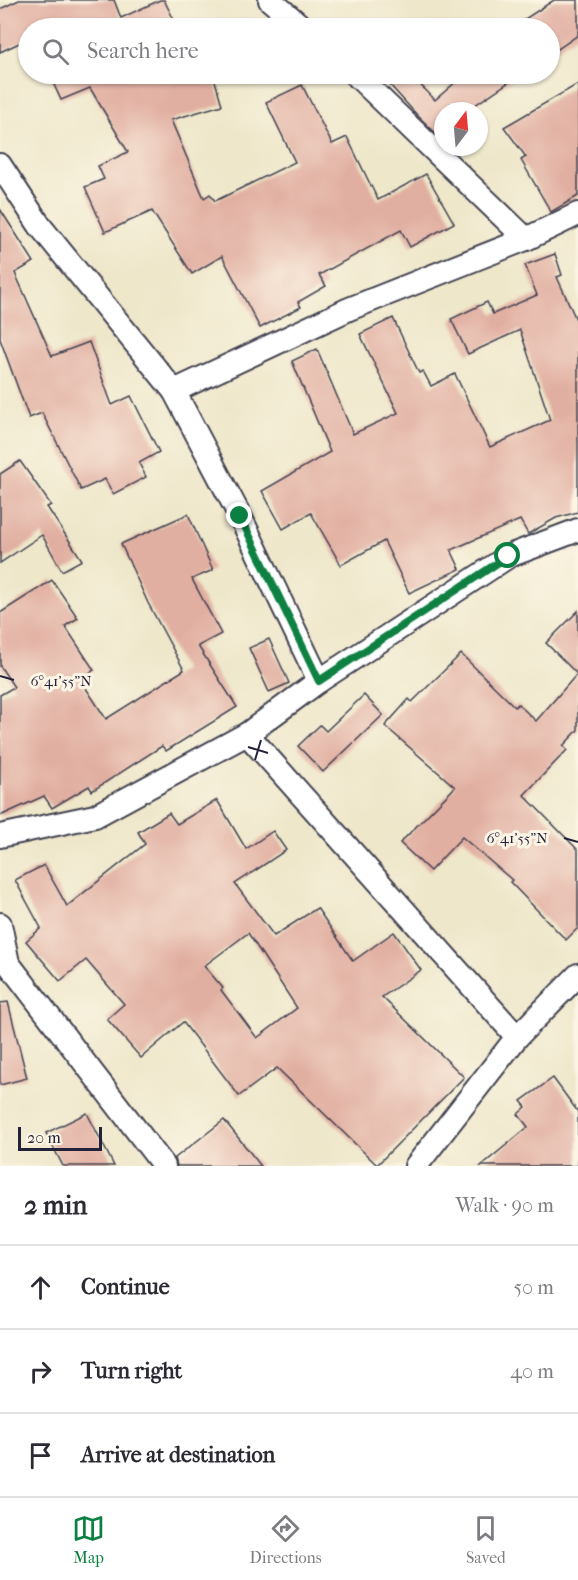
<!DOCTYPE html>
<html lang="en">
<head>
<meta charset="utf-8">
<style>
	body { margin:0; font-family:"IM FELL French Canon",serif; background:#f7f7f7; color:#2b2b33 }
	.compass { position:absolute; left:434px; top:102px; width:54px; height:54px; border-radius:50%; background:#fff; box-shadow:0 2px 4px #0004; rotate:16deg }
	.scale { position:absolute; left:18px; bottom:15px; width:84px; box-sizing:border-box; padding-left:6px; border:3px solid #22223b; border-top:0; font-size:16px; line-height:21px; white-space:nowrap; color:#22223b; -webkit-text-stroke:4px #fcf5e5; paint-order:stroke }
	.stop { position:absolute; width:18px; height:18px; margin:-14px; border:4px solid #0b8043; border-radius:50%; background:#fff }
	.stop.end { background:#0b8043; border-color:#fff; box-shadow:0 2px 6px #0008 }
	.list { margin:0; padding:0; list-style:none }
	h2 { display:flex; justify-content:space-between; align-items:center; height:78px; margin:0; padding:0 24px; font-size:26px }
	h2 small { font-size:20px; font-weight:400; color:#7c7c81 }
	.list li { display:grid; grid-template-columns:39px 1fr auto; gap:18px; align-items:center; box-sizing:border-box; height:84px; padding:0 24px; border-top:2px solid #e1e1e2 }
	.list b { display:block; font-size:22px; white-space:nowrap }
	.list em { font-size:20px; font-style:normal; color:#7c7c81 }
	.icon { flex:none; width:33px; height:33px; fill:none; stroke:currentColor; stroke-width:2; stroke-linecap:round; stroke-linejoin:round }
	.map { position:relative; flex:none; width:578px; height:1166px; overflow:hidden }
	.search { position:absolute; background:#fff; box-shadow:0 2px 4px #0004; left:18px; right:18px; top:18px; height:66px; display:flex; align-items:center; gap:15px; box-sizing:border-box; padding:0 21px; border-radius:33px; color:#7c7c81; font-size:22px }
	.sheet { height:330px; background:#fff }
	nav { display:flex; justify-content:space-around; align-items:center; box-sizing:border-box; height:84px; border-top:2px solid #e1e1e2; background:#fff; font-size:16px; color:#7c7c81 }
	nav a { display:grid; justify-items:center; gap:3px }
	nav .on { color:#0b8043 }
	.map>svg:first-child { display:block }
	.building { fill:#e1afa1; fill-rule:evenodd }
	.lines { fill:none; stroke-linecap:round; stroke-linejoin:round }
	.street-casing { stroke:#414050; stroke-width:26 }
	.street { stroke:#fff; stroke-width:22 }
	.route { stroke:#0b8043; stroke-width:8 }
	.ticks { fill:none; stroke:#22223b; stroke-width:2 }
	.ticks-label { font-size:15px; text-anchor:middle; fill:#22223b; stroke:#fcf5e5; stroke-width:6; stroke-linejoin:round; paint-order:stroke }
</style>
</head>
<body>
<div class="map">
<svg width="578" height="1166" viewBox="0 0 578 1166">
	<rect width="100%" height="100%" fill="#fcf5e5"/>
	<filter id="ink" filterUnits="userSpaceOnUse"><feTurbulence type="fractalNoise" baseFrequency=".0167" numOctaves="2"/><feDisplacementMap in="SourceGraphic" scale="12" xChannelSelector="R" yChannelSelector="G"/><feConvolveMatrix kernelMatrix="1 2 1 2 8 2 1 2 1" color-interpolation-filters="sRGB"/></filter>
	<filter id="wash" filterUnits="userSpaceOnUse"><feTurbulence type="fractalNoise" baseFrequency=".008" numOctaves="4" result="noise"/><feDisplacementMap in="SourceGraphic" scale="24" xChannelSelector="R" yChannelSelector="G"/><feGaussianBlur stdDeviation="1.35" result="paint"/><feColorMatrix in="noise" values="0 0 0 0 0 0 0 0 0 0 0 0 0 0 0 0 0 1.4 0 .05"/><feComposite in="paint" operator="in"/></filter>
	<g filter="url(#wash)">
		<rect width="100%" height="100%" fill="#eee7ca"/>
		<g id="blocks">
			<g class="building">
				<path d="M 19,0 L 114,0 L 121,18 L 160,0 L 164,0 L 178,28 L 28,28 L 28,39 L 0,52 L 0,9 Z"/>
				<path d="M 554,0 L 578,0 L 578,35 L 549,55 L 549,28 L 511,28 Z"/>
				<path d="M 49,74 L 213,74 L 222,105 L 171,120 L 204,198 L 210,194 L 215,201 L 295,162 L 266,102 L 302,85 L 332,144 L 347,137 L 378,200 L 426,174 L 454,223 L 410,247 L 401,230 L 319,275 L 326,286 L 298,302 L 301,307 L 260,328 L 222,256 L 192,274 L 152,211 L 105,232 L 85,187 L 104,179 L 98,166 L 128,152 L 90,88 L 61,100 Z"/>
				<path d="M 380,74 L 410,74 L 435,100 L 465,74 L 521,74 L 466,111 L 443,111 L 443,140 L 418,116 Z"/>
				<path d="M 578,84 L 578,196 L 551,212 L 521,160 L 526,157 L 504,127 Z"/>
				<path d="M 0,209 L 34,262 L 15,273 L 52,356 L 89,342 L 112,405 L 131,396 L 159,452 L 139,463 L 146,477 L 113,494 L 105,479 L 81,490 L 42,413 L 29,418 L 0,339 Z"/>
				<path d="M 555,254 L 562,275 L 557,277 L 578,324 L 578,512 L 556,518 L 528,534 L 520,520 L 451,550 L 460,569 L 409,593 L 384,541 L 341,565 L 311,513 L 283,529 L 262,491 L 330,452 L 292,361 L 317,349 L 353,434 L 398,413 L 360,334 L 393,318 L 419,373 L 423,371 L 431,386 L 455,374 L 490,447 L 550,420 L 520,330 L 468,354 L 451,319 L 487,302 L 493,314 L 537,295 L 525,265 Z"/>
				<path d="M 20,461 L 51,505 L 47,507 L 82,560 L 62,571 L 42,535 L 0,563 L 0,474 Z"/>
				<path d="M 188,514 L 213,570 L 192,579 L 221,634 L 198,646 L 237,707 L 166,751 L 162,746 L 92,791 L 89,786 L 52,808 L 44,796 L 0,816 L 0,695 L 14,687 L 0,666 L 0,613 L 52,580 L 78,618 L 65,626 L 94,670 L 80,679 L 106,719 L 184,670 L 148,603 L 121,544 Z"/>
				<path d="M 578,611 L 578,730 L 563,746 L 567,750 L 524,795 L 578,850 L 578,928 L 566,940 L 510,882 L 512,880 L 462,837 L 430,871 L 400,843 L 455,787 L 385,726 L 409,699 L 412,702 L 461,654 L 515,707 L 518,704 L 536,721 L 577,674 L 546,643 Z"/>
				<path d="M 269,639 L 289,683 L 269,692 L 249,648 Z"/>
				<path d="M 364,695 L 383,715 L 323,772 L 298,746 L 320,725 L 326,731 Z"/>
				<path d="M 217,800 L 246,849 L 273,831 L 286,850 L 235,884 L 274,936 L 317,908 L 353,961 L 394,932 L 421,970 L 382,997 L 464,1077 L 377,1165 L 277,1068 L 239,1096 L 183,1022 L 141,1058 L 107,1019 L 124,1004 L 86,960 L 60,981 L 26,941 L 41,928 L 15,880 L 44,865 L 67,906 L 145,844 L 138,832 L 169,813 L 177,824 ZM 248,933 L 297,1008 L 257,1038 L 221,990 L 223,988 L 204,966 Z"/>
				<path d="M 8,1002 L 27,1078 L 0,1085 L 0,1003 Z"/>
				<path d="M 553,1078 L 578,1112 L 578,1166 L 481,1166 L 528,1127 L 518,1114 L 526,1107 L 521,1101 Z"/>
				<path d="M 87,1113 L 114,1166 L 63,1166 L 46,1133 Z"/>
				<path d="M 224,1120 L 261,1166 L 177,1166 L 175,1158 Z"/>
			</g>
		</g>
	</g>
	<g filter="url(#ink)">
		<use href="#blocks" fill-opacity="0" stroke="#414050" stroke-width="1.5"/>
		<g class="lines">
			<defs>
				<g id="street">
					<path d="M 270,0 L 303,28"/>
					<path d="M 355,74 L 526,239"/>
					<path d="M 0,165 L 40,226 L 174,391 L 240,516 L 319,681"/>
					<path d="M 174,391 L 349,309 L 526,239 L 578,214"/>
					<path d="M 247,734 L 517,1037"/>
					<path d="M 0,836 L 95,816 L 247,734 L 319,681 L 509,556 L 578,530"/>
					<path d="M 0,924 L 8,963 L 164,1166"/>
					<path d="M 416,1166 L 517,1037 L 578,975"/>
				</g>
			</defs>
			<use href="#street" class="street-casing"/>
			<use href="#street" class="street"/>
		</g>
	</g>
	<g class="lines" filter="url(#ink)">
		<path class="route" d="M 240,516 L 319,681 L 508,556"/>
	</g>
	<path class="ticks" d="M 0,676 L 14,680M 248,747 L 268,753M 255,760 L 261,740M 564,838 L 578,842"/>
	<g class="ticks-label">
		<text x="61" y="686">6°41'55"N</text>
		<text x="517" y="843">6°41'55"N</text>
	</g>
</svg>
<svg class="compass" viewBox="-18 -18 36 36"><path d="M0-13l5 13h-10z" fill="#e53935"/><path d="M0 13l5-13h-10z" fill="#7c7c81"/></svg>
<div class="scale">20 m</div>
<div class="stop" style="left:508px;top:556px"></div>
<div class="stop end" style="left:240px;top:516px"></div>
<div class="search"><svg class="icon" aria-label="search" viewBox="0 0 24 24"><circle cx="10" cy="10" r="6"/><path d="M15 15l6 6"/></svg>Search here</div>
</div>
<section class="sheet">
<h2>2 min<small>Walk · 90 m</small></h2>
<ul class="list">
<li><svg class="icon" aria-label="ahead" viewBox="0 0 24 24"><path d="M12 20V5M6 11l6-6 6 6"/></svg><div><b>Continue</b></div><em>50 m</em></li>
<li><svg class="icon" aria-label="right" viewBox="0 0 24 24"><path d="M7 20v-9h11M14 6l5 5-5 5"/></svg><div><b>Turn right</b></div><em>40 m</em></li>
<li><svg class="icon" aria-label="arrive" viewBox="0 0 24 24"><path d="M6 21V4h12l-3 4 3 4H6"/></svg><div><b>Arrive at destination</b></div></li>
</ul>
</section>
<nav>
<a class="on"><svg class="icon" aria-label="map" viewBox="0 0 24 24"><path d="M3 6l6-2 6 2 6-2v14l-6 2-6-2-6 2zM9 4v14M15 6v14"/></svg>Map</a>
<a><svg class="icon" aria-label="directions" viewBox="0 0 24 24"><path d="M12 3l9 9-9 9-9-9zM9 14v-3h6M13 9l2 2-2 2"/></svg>Directions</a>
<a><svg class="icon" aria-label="saved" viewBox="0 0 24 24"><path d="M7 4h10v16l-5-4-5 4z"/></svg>Saved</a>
</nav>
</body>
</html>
